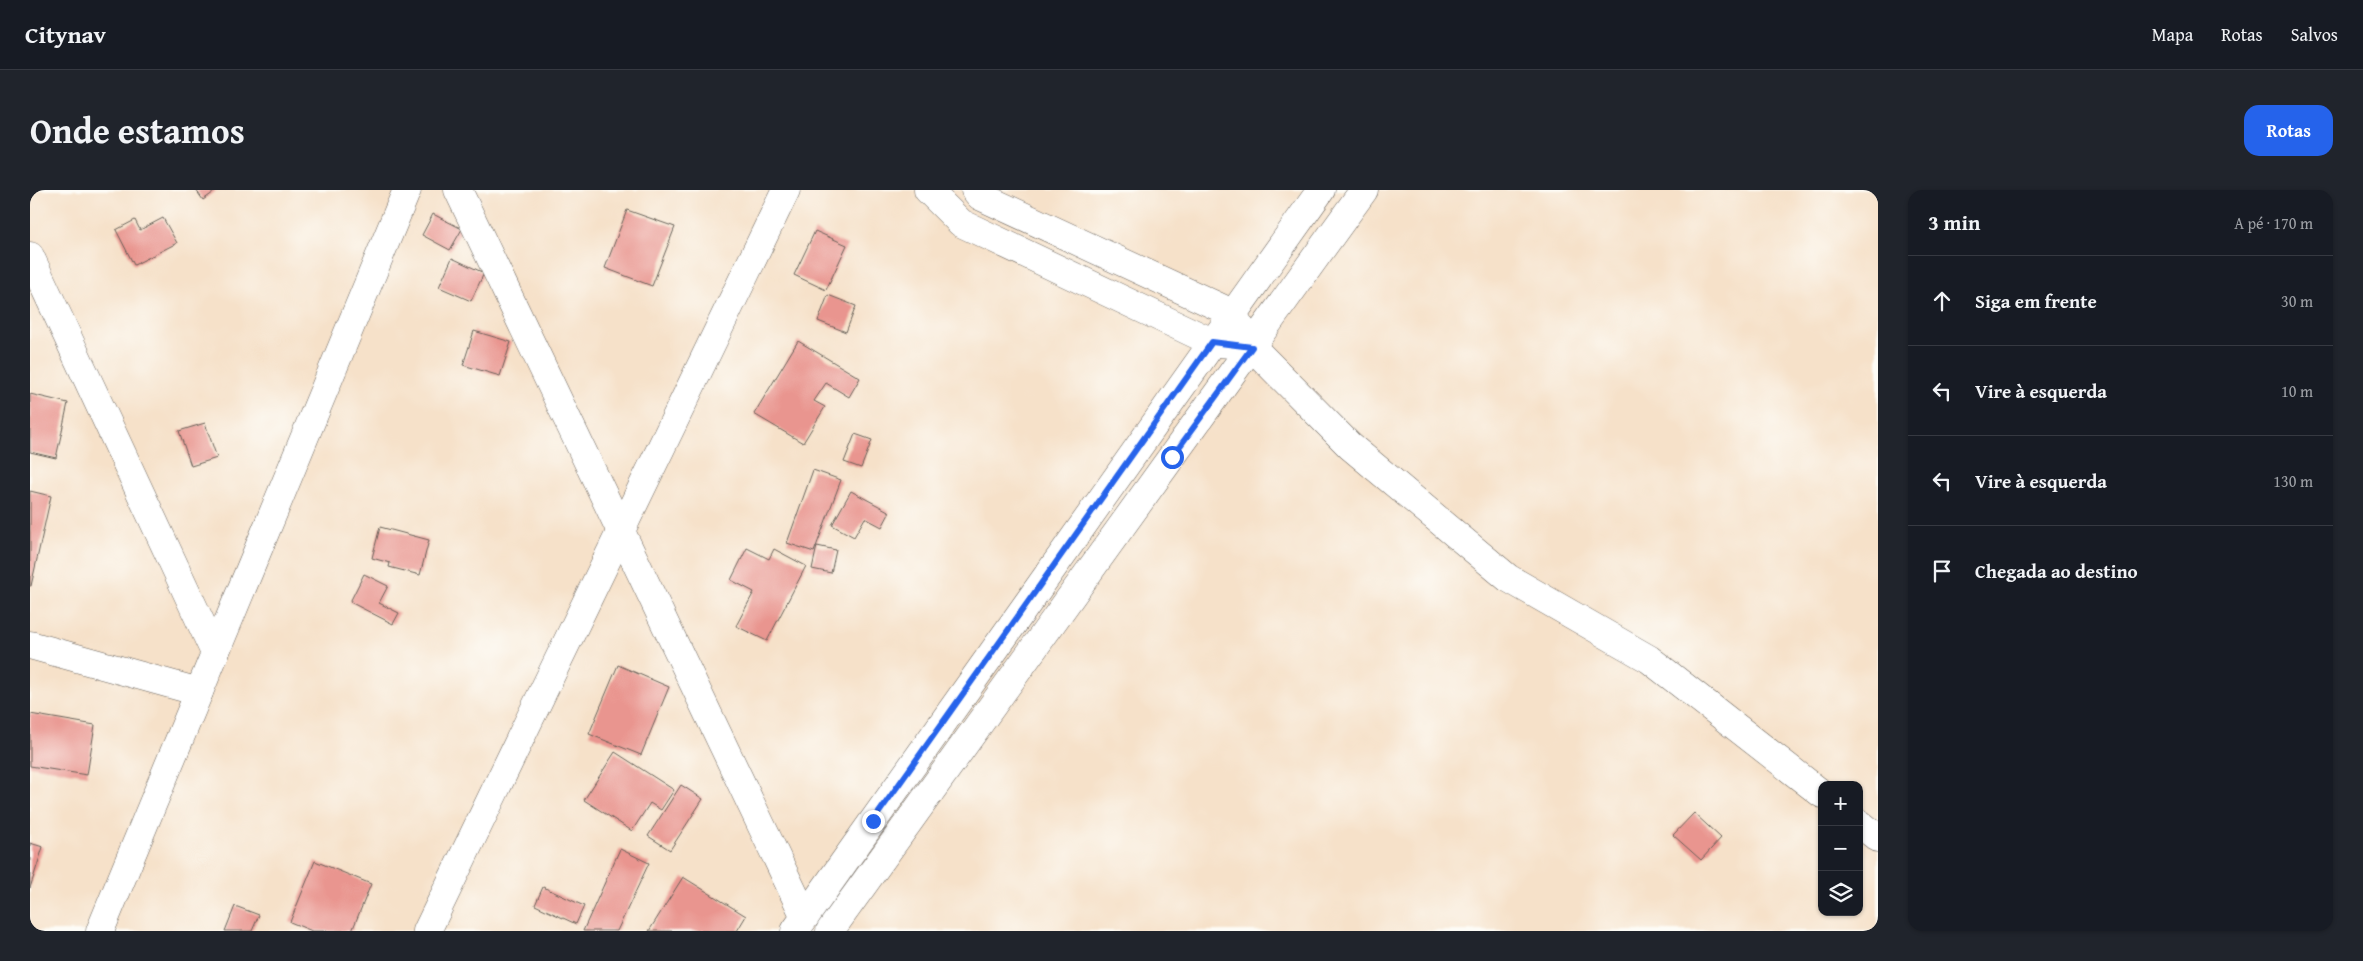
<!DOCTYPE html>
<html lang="pt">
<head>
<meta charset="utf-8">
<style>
	body { margin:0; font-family:"Gentium Book Plus",serif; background:#20242c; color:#f1f3f6 }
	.controls { position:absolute; right:15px; bottom:15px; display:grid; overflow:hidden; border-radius:10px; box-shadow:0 1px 4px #0004 }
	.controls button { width:45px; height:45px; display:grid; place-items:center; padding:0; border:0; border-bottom:1px solid #363941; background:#171b24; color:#f1f3f6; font:25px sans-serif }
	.stop { position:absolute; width:15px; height:15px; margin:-11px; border:4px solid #2563eb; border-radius:50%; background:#fff }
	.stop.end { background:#2563eb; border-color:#fff; box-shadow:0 1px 5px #0008 }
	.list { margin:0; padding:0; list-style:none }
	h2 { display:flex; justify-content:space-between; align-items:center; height:65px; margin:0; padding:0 20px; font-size:21px }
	h2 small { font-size:16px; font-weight:400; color:#9ea1a6 }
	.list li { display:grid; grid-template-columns:32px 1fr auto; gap:15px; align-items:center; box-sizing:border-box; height:90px; padding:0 20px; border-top:1px solid #363941 }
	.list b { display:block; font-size:19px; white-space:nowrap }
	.list em { font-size:16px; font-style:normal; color:#9ea1a6 }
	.icon { flex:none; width:28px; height:28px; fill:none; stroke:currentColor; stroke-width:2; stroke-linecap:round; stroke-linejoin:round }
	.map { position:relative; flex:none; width:1848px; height:741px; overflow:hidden; border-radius:15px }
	header { display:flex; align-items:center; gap:30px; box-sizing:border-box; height:70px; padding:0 25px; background:#171b24; border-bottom:1px solid #363941 }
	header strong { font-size:24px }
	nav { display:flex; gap:28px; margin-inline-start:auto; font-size:18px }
	.intro { display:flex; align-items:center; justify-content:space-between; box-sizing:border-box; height:120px; padding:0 30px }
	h1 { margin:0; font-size:35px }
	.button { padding:12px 22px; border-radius:15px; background:#2563eb; color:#fff; font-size:18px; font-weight:700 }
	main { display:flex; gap:30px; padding:0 30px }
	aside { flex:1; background:#171b24; border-radius:15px; box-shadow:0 1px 4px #0004 }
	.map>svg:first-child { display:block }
	.building { fill:#e9958f }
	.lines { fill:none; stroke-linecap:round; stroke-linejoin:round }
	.minor-casing { stroke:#686159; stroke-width:29 }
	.minor { stroke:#fff; stroke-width:28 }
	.route { stroke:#2563eb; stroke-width:6 }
</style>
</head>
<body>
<header>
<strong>Citynav</strong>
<nav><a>Mapa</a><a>Rotas</a><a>Salvos</a></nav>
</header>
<div class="intro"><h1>Onde estamos</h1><a class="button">Rotas</a></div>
<main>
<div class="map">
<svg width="1848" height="741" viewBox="0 0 1848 741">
	<rect width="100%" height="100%" fill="#fdfcf7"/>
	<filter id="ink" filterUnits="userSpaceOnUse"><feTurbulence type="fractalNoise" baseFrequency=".02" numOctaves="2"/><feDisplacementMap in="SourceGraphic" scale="10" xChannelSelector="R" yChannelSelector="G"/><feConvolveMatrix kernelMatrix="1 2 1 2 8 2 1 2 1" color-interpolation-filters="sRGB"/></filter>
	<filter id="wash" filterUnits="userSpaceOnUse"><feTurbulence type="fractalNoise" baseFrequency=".0096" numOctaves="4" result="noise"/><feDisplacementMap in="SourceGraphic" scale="20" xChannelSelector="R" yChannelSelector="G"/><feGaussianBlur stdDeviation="1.12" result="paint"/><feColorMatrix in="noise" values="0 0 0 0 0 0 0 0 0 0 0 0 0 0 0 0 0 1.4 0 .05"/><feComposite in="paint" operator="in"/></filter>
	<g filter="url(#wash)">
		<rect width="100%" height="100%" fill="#f6e1c9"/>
		<g id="blocks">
			<g class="building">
				<path d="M 166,0 L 187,0 L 173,10 Z"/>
				<path d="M 597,20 L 645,37 L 622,96 L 575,78 Z"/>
				<path d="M 403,24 L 432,39 L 420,60 L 392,45 Z"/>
				<path d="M 133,28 L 147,53 L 104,75 L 86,40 L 105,30 L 110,40 Z"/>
				<path d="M 785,41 L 817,55 L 796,100 L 764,85 Z"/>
				<path d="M 422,68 L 454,83 L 441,111 L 409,97 Z"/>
				<path d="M 798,105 L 826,116 L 816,142 L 788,131 Z"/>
				<path d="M 444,141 L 481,152 L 470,186 L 433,175 Z"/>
				<path d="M 768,151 L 830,188 L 819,207 L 796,193 L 784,211 L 795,217 L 773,253 L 724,224 Z"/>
				<path d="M 0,204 L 38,213 L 26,268 L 0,262 Z"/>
				<path d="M 175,233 L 187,268 L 161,276 L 149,241 Z"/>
				<path d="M 825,244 L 842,250 L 831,278 L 814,272 Z"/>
				<path d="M 783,280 L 811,290 L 784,362 L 757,353 Z"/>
				<path d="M 0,301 L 21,306 L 1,396 L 0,396 Z"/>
				<path d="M 821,301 L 860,322 L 852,337 L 835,328 L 824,347 L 802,335 Z"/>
				<path d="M 350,337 L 399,350 L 390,385 L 359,377 L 360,373 L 342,368 Z"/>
				<path d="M 787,356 L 806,360 L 801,383 L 782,379 Z"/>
				<path d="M 717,358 L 739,369 L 744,359 L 776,376 L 737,451 L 706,436 L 724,402 L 701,390 Z"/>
				<path d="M 334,384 L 358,396 L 349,413 L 369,423 L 363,434 L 320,412 Z"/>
				<path d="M 588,475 L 639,497 L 611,565 L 559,544 Z"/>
				<path d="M 0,524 L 65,535 L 57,585 L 0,576 Z"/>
				<path d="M 585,562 L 644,600 L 631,620 L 620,613 L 602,641 L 554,610 Z"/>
				<path d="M 651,595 L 673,609 L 640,660 L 618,646 Z"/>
				<path d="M 1664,623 L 1691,648 L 1671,670 L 1643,645 Z"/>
				<path d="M 0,653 L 13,657 L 0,698 Z"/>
				<path d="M 590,659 L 619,673 L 587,741 L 553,741 Z"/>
				<path d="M 285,671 L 341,694 L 322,741 L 282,741 L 260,732 Z"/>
				<path d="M 653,687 L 716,726 L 707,741 L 619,741 Z"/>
				<path d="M 513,697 L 554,716 L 546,734 L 505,715 Z"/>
				<path d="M 205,716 L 229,725 L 222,741 L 195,741 Z"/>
			</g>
		</g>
	</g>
	<g filter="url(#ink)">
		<use href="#blocks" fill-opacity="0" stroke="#686159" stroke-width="1"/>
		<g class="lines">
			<defs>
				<g id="minor">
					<path d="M 428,0 L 775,727"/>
					<path d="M 898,0 L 931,33 L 1182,152 L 1200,154"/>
					<path d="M 945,0 L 950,6 L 1202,123 L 1211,138"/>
					<path d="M 0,66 L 185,463"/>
					<path d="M 1222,157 L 1320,256 L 1478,388 L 1619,469 L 1792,604"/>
					<path d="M 0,455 L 169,502"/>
					<path d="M 1829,633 L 1848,648"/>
					<path d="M 70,741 L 377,0"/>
					<path d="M 397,741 L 756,0"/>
					<path d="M 765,741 L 1291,0"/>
					<path d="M 800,741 L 1334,0"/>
				</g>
			</defs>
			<use href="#minor" class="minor-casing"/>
			<use href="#minor" class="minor"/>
		</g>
	</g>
	<g class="lines" filter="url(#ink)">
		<path class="route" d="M 843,631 L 1182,152 L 1222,157 L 1142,267"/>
	</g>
</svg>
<div class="controls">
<button>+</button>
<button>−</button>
<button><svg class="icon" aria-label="layers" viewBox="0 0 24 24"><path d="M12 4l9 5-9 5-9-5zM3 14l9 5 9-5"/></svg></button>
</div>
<div class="stop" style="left:1142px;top:267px"></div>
<div class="stop end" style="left:843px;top:631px"></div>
</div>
<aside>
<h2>3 min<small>A pé · 170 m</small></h2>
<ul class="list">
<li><svg class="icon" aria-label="ahead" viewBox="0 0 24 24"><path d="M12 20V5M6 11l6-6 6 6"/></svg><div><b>Siga em frente</b></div><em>30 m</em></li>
<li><svg class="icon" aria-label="left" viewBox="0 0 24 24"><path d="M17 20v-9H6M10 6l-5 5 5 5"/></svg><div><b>Vire à esquerda</b></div><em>10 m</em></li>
<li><svg class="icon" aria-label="left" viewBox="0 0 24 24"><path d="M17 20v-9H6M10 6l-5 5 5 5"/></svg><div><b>Vire à esquerda</b></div><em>130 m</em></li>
<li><svg class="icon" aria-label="arrive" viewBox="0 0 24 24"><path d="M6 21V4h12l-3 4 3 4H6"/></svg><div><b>Chegada ao destino</b></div></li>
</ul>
</aside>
</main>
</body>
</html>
